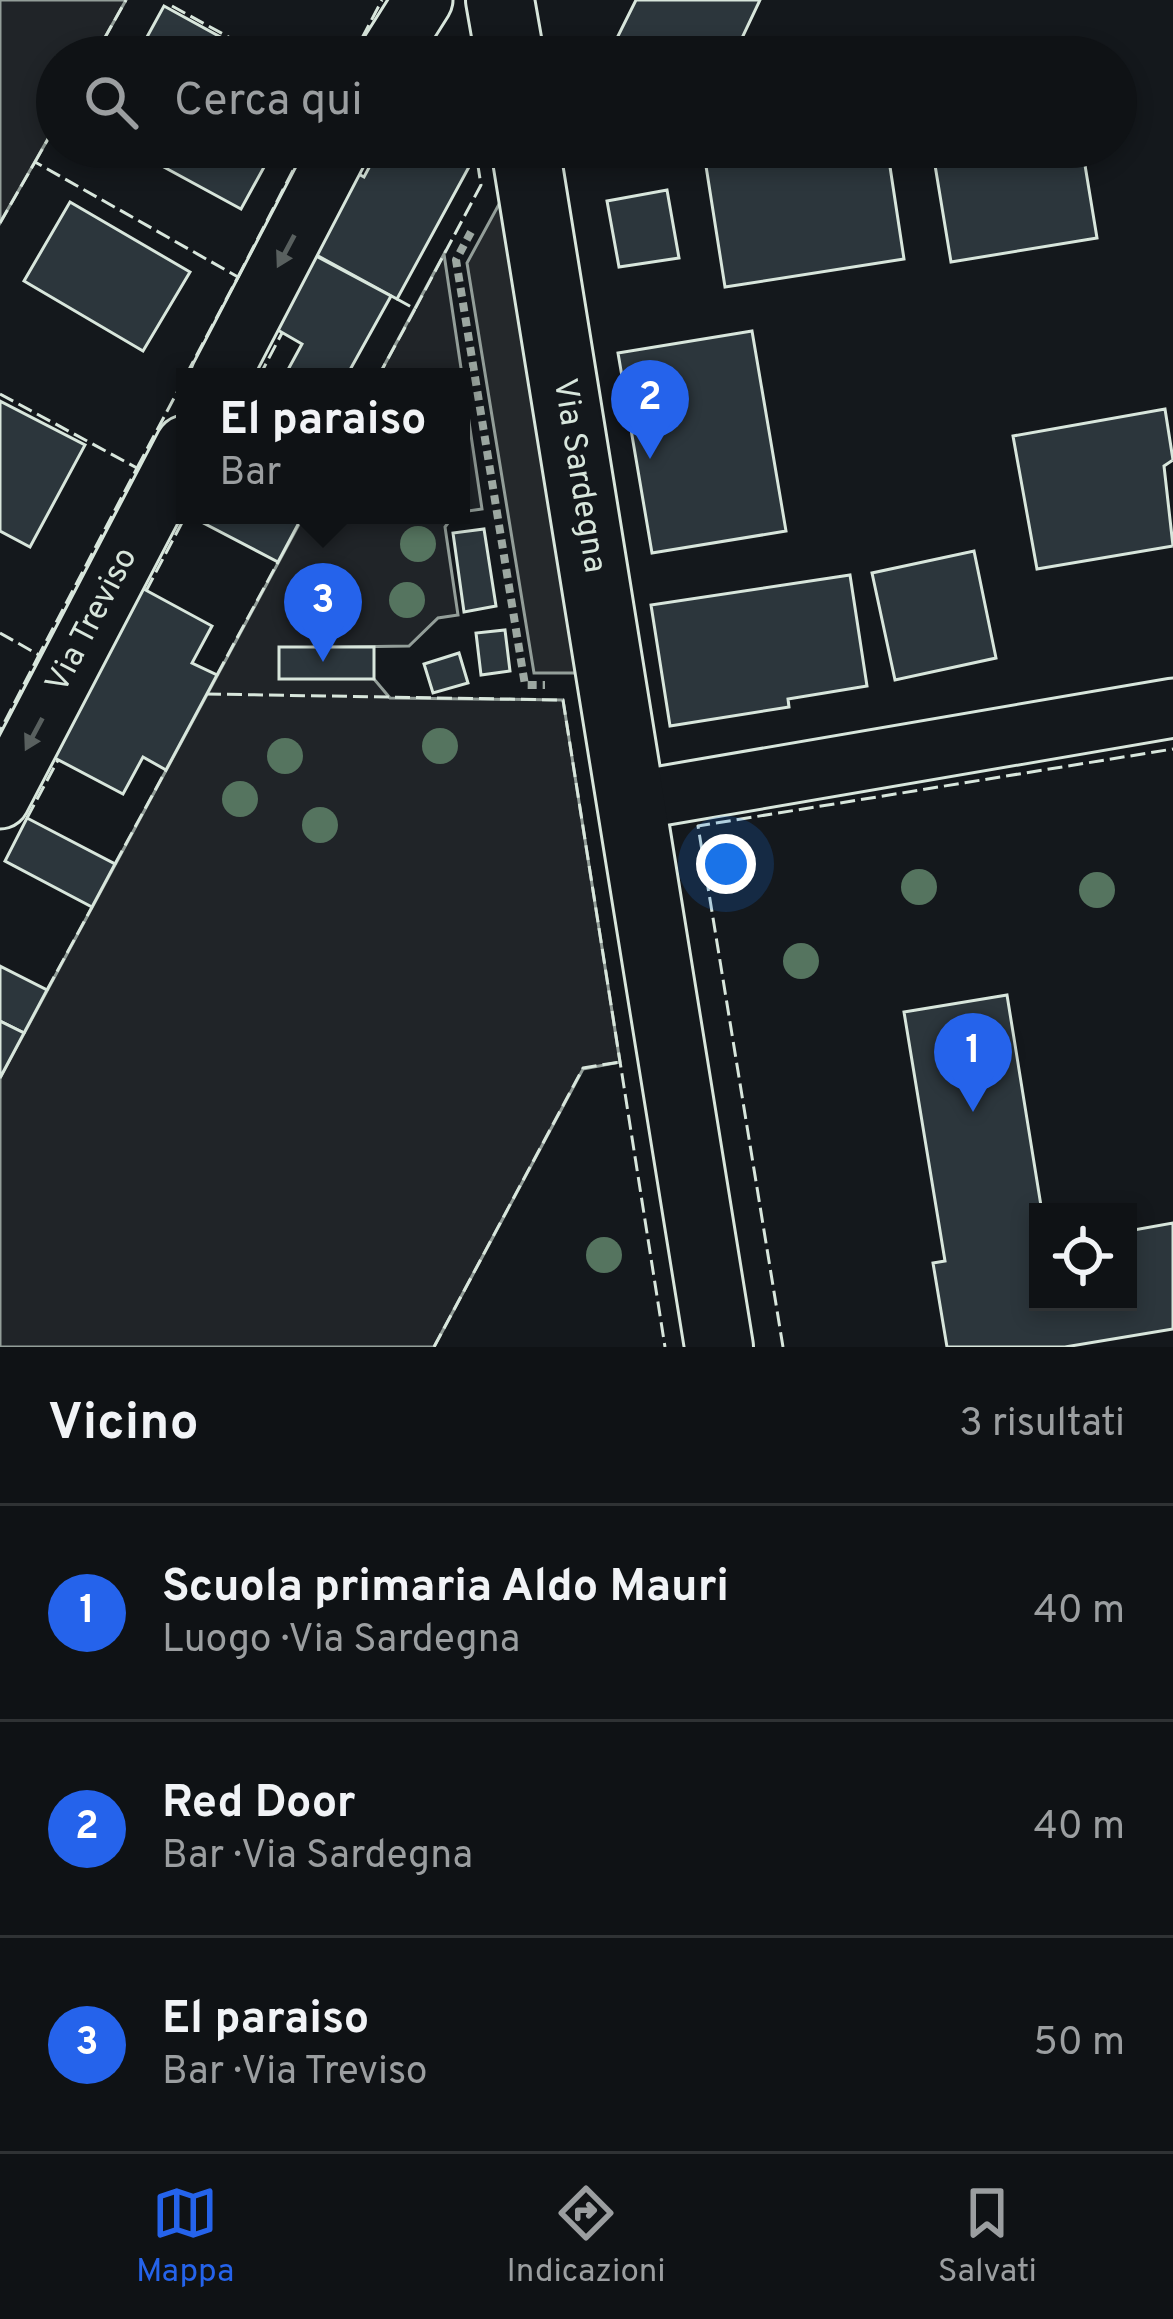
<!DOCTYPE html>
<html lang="it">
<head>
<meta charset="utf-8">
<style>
	body { margin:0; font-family:Overpass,sans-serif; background:#181b1e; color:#f1f3f6 }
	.controls { position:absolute; right:36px; bottom:36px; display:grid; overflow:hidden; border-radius:0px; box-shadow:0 6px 18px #0003 }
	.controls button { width:108px; height:108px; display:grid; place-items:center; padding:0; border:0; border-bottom:3px solid #2f3234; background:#0f1215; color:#f1f3f6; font:60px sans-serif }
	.you { position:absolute; left:726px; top:864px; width:42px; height:42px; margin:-30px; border:9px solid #fff; border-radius:50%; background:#1a73e8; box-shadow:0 0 0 18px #1a73e833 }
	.badge { display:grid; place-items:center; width:78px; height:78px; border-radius:50%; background:#2563eb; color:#fff; font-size:39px; font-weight:700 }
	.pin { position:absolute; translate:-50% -99px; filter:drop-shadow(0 3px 6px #0008) }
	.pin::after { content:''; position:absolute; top:63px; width:42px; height:36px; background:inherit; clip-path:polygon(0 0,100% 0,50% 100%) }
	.popup { position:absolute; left:176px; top:368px; width:294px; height:156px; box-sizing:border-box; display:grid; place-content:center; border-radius:0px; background:#0f1215; filter:drop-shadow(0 3px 9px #0005); font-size:39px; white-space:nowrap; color:#9b9ea0 }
	.popup b { font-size:45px; color:#f1f3f6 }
	.popup::after { content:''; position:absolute; left:50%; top:100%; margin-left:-24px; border:24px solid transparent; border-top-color:#0f1215 }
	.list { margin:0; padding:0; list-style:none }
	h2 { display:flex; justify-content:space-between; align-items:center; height:156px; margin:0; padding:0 48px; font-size:51px }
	h2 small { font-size:39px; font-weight:400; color:#9b9ea0 }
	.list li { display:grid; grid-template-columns:78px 1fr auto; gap:36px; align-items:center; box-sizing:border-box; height:216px; padding:0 48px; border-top:3px solid #2f3234 }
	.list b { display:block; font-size:45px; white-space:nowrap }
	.list p { margin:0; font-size:39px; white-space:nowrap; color:#9b9ea0 }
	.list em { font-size:39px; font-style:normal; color:#9b9ea0 }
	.icon { flex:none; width:66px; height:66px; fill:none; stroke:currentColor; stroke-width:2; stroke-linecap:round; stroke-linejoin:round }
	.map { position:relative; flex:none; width:1173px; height:1347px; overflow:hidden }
	.search { position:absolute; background:#0f1215; box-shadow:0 6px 18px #0003; left:36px; right:36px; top:36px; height:132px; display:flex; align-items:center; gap:30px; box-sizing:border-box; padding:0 42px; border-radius:66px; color:#9b9ea0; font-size:45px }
	.sheet { height:804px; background:#0f1215 }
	nav { display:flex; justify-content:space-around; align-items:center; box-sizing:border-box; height:168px; border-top:3px solid #2f3234; background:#0f1215; font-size:33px; color:#9b9ea0 }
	nav a { display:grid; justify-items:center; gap:6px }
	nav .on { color:#2563eb }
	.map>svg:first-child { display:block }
	.green { fill:#202428; stroke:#939e99; stroke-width:3 }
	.parking { fill:#24282b; stroke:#939e99; stroke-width:3 }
	.building { fill:#2c363c; stroke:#d8e6dc; stroke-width:3 }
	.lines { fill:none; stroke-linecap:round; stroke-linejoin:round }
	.street-casing { stroke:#d8e6dc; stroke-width:63 }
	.secondary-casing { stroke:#d8e6dc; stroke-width:72 }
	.path { stroke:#9da8a2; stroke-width:8; stroke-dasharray:9 6; stroke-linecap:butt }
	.street { stroke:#14181c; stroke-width:57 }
	.secondary { stroke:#14181c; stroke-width:66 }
	.fence { stroke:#d8e6dc; stroke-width:3; stroke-dasharray:15 6; stroke-linecap:butt }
	.tree { fill:#55745f }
	.oneway { fill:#59605f }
	.labels { text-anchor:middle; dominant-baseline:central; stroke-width:9; stroke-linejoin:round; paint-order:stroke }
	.street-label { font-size:33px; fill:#d8e6dc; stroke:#14181c }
</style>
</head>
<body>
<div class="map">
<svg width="1173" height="1347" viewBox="0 0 1173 1347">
	<rect width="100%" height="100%" fill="#14181c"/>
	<g class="green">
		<path d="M 0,0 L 126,0 L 94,57 L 57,57 L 57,123 L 0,223 Z"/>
		<path d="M 444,254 L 482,509 L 461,512 L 461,377 L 378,377 Z"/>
		<path d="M 304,515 L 454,515 L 445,527 L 458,615 L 438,618 L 409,646 L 279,648 L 374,679 L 390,698 L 563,700 L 620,1062 L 583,1069 L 434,1347 L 0,1347 L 0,1078 Z"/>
	</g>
	<path class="parking" d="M 504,195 L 581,673 L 534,673 L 467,263 Z"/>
	<g class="building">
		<path d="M 636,0 L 760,0 L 733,57 L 655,57 L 617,38 Z"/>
		<path d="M 164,6 L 257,57 L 136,57 Z"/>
		<path d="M 127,147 L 275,147 L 241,209 Z"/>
		<path d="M 380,147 L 463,147 L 476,154 L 397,299 L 309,251 L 353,171 L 364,177 Z"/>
		<path d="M 703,147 L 887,147 L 904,259 L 725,287 Z"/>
		<path d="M 932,147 L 1082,147 L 1097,238 L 951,262 Z"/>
		<path d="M 667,190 L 679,258 L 619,267 L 607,201 Z"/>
		<path d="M 70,202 L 190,272 L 143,351 L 24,281 Z"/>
		<path d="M 314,255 L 391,296 L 346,377 L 284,377 L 302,344 L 276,329 Z"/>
		<path d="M 752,331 L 786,531 L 652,553 L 618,353 Z"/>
		<path d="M 0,401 L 85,445 L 30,547 L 0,531 Z"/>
		<path d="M 1165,409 L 1173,460 L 1164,466 L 1173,546 L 1037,569 L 1013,436 Z"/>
		<path d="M 188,515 L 298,515 L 302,517 L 278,562 Z"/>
		<path d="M 484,529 L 496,606 L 464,612 L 453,533 Z"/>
		<path d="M 974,551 L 996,658 L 895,680 L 872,573 Z"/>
		<path d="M 850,575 L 867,686 L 788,699 L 789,707 L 670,726 L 651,605 Z"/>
		<path d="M 140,587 L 212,626 L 192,663 L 217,675 L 166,770 L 143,757 L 123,794 L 51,756 Z"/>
		<path d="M 505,630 L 510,671 L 481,675 L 476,633 Z"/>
		<rect x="279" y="647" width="95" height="32"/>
		<path d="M 459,653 L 468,683 L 433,693 L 424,664 Z"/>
		<path d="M 27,818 L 115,864 L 92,907 L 5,861 Z"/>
		<path d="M 0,966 L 47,990 L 24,1033 L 0,1021 Z"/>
		<path d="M 1007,995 L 1042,1212 L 1038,1302 L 1128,1302 L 1128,1231 L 1173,1223 L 1173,1329 L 1065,1347 L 947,1347 L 933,1263 L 945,1261 L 904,1012 Z"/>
		<path d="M 0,1021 L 24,1033 L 0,1078 Z"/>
	</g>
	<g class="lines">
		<defs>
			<g id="street">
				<path d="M 387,57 L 423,0"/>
				<path d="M 220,377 L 340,147"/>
				<path id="s1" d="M 0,799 L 185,445"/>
				<path d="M 632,801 L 1173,708"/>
			</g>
			<g id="secondary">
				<path d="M 500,0 L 510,57"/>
				<path id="s2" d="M 525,147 L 719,1347"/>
			</g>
		</defs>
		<use href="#street" class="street-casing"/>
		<use href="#secondary" class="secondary-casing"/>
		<path class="path" d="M 471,232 L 456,260 L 525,685 L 545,685"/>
		<use href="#street" class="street"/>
		<use href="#secondary" class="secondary"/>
		<g class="fence">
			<path d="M 172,6 L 265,57"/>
			<path d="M 94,57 L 126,0"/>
			<path d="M 352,57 L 382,0"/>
			<path d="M 35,162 L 57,123"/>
			<path d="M 0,223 L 35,162 L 238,277 L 137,468"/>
			<path d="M 238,277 L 305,147"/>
			<path d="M 397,299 L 415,309 L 481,185 L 475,147"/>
			<path d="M 259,377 L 282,333"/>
			<path d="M 378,377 L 415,309"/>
			<path d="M 0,394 L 137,468 L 39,655"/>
			<path d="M 146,591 L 186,515"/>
			<path d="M 0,633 L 39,655 L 0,731"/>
			<path d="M 217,675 L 278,562"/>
			<path d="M 206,694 L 563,700 L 665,1347"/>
			<path d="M 27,818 L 58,760"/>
			<path d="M 115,864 L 166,770"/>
			<path d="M 47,990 L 92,907"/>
			<path d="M 434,1347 L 583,1068 L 620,1062"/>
			<path d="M 783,1347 L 698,826 L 1173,749"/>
		</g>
	</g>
	<g class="tree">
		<circle cx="418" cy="544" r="18"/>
		<circle cx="407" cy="600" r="18"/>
		<circle cx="440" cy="746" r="18"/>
		<circle cx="285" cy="756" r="18"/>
		<circle cx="240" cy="799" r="18"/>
		<circle cx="320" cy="825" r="18"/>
		<circle cx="919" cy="887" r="18"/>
		<circle cx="1097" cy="890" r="18"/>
		<circle cx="801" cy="961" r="18"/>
		<circle cx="604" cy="1255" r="18"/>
	</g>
	<defs><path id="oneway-solid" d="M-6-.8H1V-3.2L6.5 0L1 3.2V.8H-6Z" transform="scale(3)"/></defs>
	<g class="oneway">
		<use href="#oneway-solid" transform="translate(286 251) rotate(118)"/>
		<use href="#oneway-solid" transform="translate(34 734) rotate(118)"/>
	</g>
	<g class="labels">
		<g class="street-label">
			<text stroke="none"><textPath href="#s2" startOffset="333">Via Sardegna</textPath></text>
			<text stroke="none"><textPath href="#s1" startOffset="201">Via Treviso</textPath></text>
		</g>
	</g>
</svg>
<div class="controls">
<button><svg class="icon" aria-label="locate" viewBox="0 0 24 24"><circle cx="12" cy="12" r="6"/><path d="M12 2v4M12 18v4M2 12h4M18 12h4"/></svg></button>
</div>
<div class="you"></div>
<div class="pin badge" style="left:973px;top:1112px">1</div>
<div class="pin badge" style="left:650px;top:459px">2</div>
<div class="pin badge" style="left:323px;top:662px">3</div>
<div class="popup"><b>El paraiso</b>Bar</div>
<div class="search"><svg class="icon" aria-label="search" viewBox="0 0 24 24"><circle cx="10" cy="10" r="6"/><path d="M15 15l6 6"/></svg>Cerca qui</div>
</div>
<section class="sheet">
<h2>Vicino<small>3 risultati</small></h2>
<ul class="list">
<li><span class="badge">1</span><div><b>Scuola primaria Aldo Mauri</b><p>Luogo · Via Sardegna</p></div><em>40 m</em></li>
<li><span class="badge">2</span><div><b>Red Door</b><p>Bar · Via Sardegna</p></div><em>40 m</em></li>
<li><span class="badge">3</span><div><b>El paraiso</b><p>Bar · Via Treviso</p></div><em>50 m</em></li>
</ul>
</section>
<nav>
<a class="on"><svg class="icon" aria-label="map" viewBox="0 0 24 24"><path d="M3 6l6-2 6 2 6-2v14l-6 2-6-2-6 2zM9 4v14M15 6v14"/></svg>Mappa</a>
<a><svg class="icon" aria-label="directions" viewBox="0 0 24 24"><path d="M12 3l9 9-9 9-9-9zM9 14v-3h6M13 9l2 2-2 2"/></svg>Indicazioni</a>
<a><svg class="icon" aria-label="saved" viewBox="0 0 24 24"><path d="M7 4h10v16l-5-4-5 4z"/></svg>Salvati</a>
</nav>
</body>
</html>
